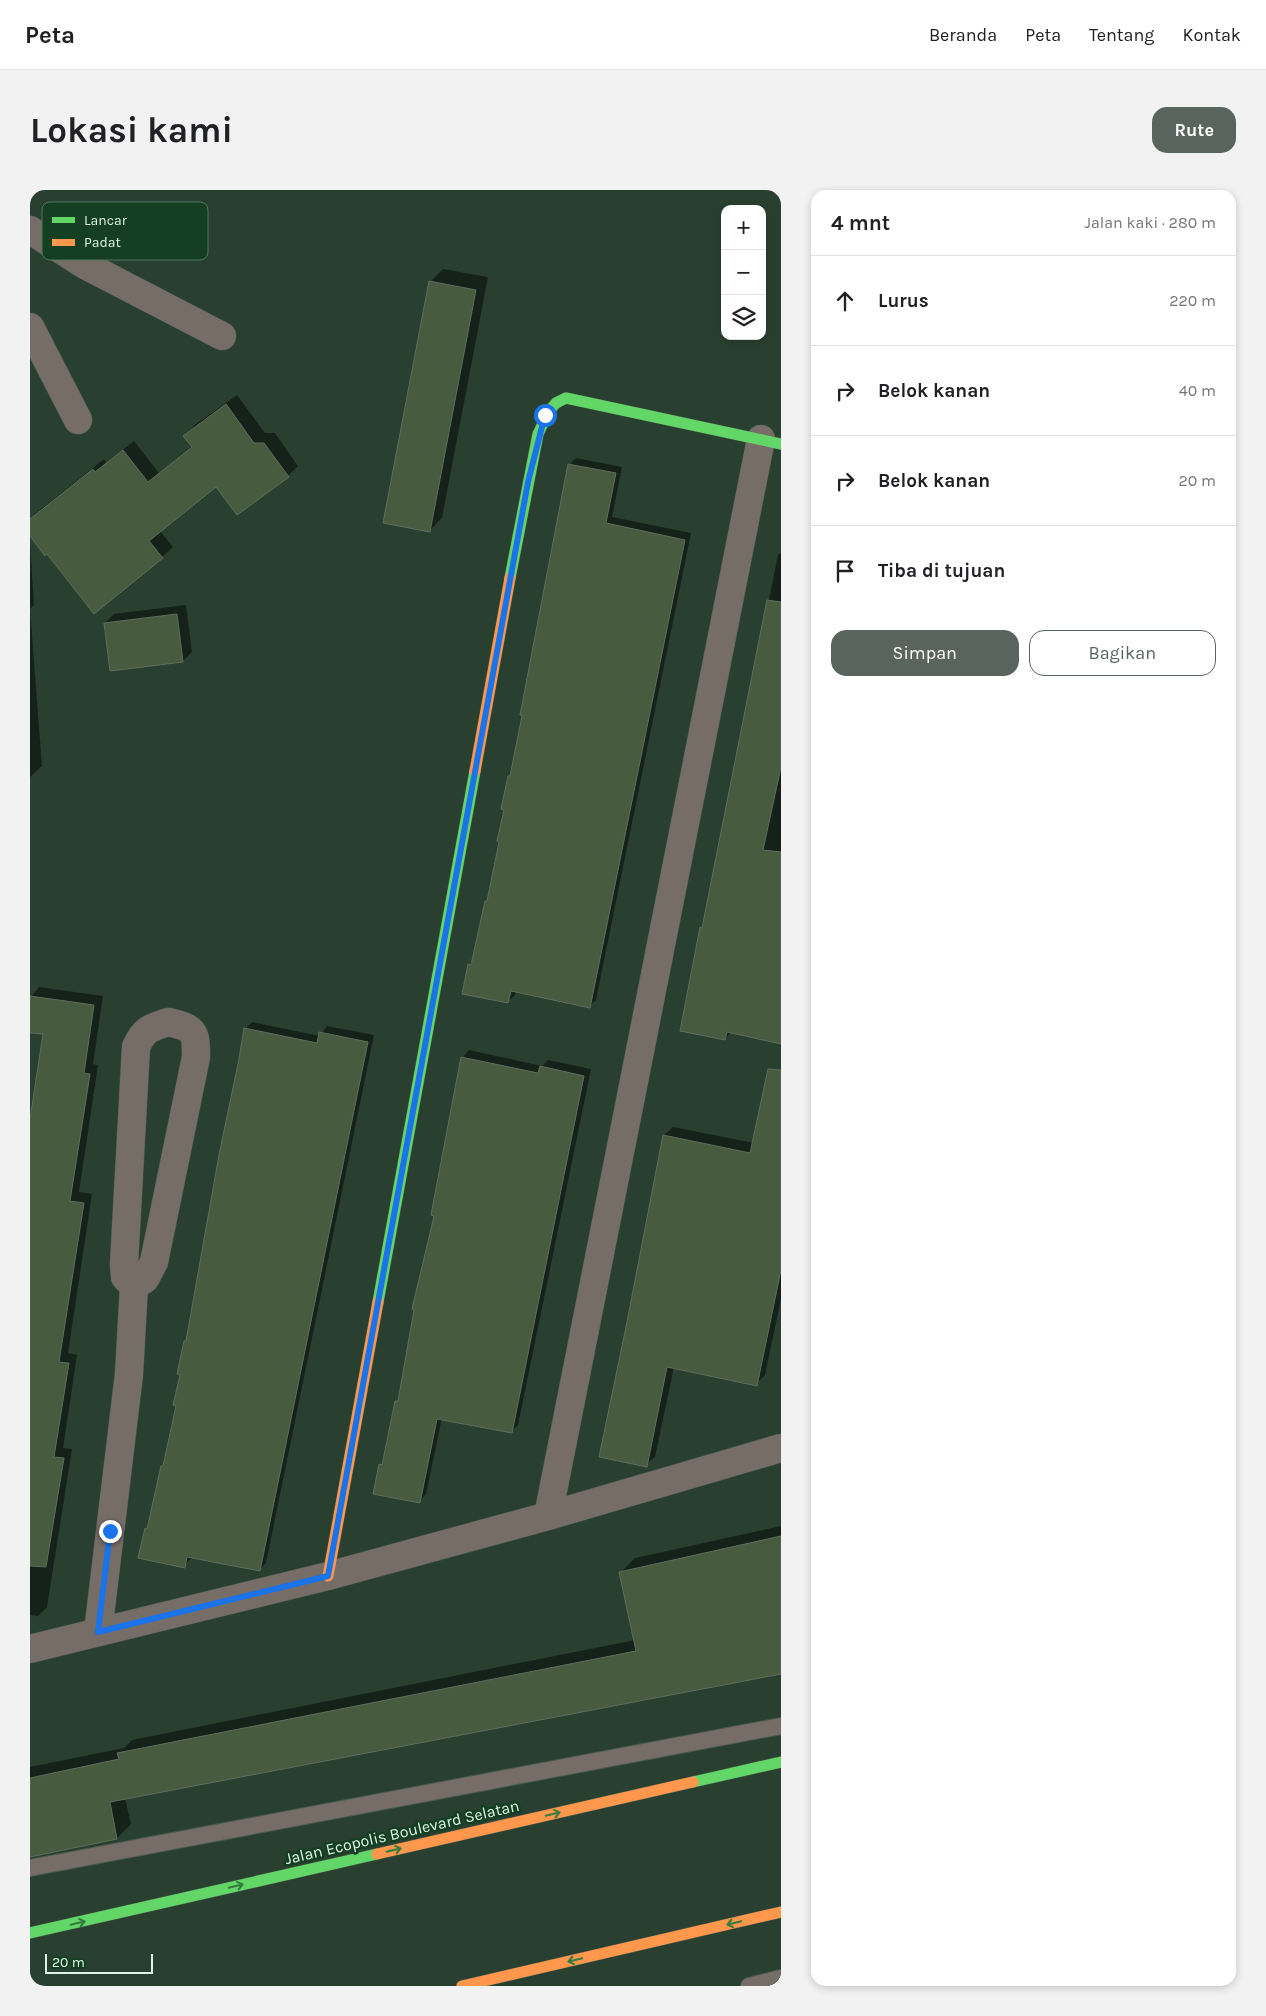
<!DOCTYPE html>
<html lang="id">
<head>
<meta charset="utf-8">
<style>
	body { margin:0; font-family:Karla,sans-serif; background:#f2f2f2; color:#202124 }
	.controls { position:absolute; right:15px; top:15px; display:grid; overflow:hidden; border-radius:10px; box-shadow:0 2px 8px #0003 }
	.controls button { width:45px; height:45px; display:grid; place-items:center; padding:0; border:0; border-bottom:1px solid #e0e0e0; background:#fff; color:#202124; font:25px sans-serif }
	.scale { position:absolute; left:15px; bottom:12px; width:108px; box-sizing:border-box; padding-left:5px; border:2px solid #def5e3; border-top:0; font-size:14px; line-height:18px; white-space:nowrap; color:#def5e3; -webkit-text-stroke:4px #143f23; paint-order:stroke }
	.stop { position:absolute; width:15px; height:15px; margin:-11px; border:4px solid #1a73e8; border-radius:50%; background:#fff }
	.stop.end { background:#1a73e8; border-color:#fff; box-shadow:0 1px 5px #0008 }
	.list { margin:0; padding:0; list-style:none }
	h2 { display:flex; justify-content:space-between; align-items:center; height:65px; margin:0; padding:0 20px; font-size:21px }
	h2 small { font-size:16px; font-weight:400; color:#757577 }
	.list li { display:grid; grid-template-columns:32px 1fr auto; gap:15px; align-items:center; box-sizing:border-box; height:90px; padding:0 20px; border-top:1px solid #e0e0e0 }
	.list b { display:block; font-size:19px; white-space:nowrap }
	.list em { font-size:16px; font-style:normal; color:#757577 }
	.actions { display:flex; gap:10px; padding:15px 20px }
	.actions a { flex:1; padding:11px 0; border:1px solid #59645e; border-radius:15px; text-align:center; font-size:18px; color:#59645e }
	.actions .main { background:#59645e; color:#fff }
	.icon { flex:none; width:28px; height:28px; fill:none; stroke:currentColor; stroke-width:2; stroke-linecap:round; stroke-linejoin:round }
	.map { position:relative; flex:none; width:751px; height:1796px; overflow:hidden; border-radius:15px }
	header { display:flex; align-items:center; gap:30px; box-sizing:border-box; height:70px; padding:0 25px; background:#fff; border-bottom:1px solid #e0e0e0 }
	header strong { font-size:24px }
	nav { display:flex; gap:28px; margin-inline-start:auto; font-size:18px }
	.intro { display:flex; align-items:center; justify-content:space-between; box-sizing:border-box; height:120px; padding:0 30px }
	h1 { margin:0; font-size:35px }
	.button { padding:12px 22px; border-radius:15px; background:#59645e; color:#fff; font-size:18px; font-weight:700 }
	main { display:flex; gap:30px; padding:0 30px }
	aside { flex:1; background:#fff; border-radius:15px; box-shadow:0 2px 8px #0003 }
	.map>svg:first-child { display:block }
	.shadow { fill:#0007 }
	.building { fill:#475b3f; stroke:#5e6e5e }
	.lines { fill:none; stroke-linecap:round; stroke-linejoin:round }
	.lane-casing { stroke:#485b4d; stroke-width:18 }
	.street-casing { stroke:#485b4d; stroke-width:29 }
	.fast-casing { stroke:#485b4d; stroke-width:12 }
	.slow-casing { stroke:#485b4d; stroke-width:12 }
	.lane { stroke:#776d67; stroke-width:16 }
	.street { stroke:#776d67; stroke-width:28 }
	.fast { stroke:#63d668; stroke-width:11 }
	.slow { stroke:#ff974d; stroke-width:11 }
	.oneway { stroke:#347b3f }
	.route { stroke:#1a73e8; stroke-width:6 }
	.labels { text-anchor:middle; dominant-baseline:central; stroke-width:5; stroke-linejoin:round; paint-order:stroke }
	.street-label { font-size:16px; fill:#def5e3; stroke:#143f23 }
	.key { fill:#143f23; stroke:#51765d; stroke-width:1 }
	.key-label { font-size:14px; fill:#def5e3 }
</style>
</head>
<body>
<header>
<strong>Peta</strong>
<nav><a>Beranda</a><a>Peta</a><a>Tentang</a><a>Kontak</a></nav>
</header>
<div class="intro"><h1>Lokasi kami</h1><a class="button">Rute</a></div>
<main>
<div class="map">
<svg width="751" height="1796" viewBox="0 0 751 1796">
	<rect width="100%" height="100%" fill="#294030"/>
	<g class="shadow">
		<path d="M 413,79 L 458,87 L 412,328 L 400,340 L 400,92 Z"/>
		<path d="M 207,205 L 235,243 L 245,243 L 268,276 L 258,286 L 186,295 L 130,341 L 143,357 L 132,367 L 0,340 L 0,329 L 5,324 L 74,269 L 76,273 L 104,251 L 129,283 L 162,256 L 155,246 L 165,235 Z"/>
		<path d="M 546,268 L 592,277 L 582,327 L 661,343 L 566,810 L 559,816 L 486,801 L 485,805 L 478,811 L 439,775 L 443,772 L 456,712 L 458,709 L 475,619 L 479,586 L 482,583 L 539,275 Z"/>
		<path d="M 0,353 L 4,415 L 0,419 L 12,576 L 0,587 Z"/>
		<path d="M 751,363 L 751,853 L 701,842 L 695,849 L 651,840 L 748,365 Z"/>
		<path d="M 156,415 L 162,462 L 153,471 L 75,433 L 84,424 Z"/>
		<path d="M 9,797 L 73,806 L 63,874 L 68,875 L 49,1002 L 62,1004 L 38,1163 L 47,1165 L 33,1258 L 42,1259 L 17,1417 L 8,1426 L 0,1425 L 0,937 L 14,843 L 0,841 L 0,808 Z"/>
		<path d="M 222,832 L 290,846 L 297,836 L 344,845 L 236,1373 L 229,1380 L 162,1367 L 154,1376 L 116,1339 L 119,1336 L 147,1215 L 155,1151 L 158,1148 L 215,839 Z"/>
		<path d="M 439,860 L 512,876 L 518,870 L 561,879 L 488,1235 L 481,1242 L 412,1228 L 396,1304 L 389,1312 L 350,1275 L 354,1271 L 367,1212 L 370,1209 L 405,1025 L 432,868 Z"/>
		<path d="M 751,909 L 751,1109 L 735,1185 L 726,1194 L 644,1177 L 625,1267 L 616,1275 L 634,945 L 643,937 L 724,953 Z"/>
		<path d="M 751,1336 L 751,1483 L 95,1608 L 101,1634 L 87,1648 L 0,1666 L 0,1577 L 94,1558 L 102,1550 L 605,1450 L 591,1382 L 605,1368 Z"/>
	</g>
	<g class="building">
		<path d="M 399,91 L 446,100 L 400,342 L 353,333 Z"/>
		<path d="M 196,214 L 224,253 L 234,253 L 259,287 L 207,325 L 186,297 L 119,351 L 133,368 L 64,424 L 17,364 L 15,366 L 0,346 L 0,329 L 63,279 L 65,282 L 93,260 L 118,292 L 162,257 L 153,246 Z"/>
		<path d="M 538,274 L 586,283 L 576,333 L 655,350 L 560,818 L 481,801 L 478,813 L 432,804 L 438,774 L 441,775 L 455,711 L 457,711 L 469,652 L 467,651 L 474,620 L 471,619 L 478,586 L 480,586 L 492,526 L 490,525 Z"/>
		<path d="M 737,410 L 751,412 L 751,577 L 733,660 L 751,662 L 751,854 L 697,842 L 695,850 L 650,841 L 670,737 L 672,738 Z"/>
		<path d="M 147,424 L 153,472 L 80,481 L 74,433 Z"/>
		<path d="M 0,806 L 64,815 L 54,883 L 60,884 L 40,1011 L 54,1013 L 29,1172 L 39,1173 L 24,1267 L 34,1268 L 16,1377 L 0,1376 L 0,929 L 13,844 L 0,843 Z"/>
		<path d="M 214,838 L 287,853 L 289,842 L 338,852 L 230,1381 L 157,1367 L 155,1378 L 108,1368 L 115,1338 L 117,1339 L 131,1276 L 133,1276 L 146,1216 L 143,1215 L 150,1185 L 147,1184 L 154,1151 L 156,1151 L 189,965 L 209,869 Z"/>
		<path d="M 431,867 L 508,883 L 510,876 L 554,886 L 482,1243 L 407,1229 L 390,1313 L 343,1304 L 349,1274 L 352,1275 L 365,1211 L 368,1211 L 384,1120 L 382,1119 L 404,1026 L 401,1025 Z"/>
		<path d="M 738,879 L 751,880 L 751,1080 L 727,1196 L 637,1177 L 617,1277 L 569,1267 L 597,1132 L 633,945 L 720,963 Z"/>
		<path d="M 751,1346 L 751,1484 L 80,1612 L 87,1649 L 0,1667 L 0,1588 L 89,1569 L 87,1563 L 606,1461 L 589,1382 Z"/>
	</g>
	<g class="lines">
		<defs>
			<g id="lane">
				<path d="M 0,1678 L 751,1536"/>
				<path d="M 719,1796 L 751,1788"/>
			</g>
			<g id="street">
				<path d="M 0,40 L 55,75 L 192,146"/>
				<path d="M 0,137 L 48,230"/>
				<path d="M 138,832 C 164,838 166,840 166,867 L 124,1072 L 115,1089 L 104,1096 L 95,1087 L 94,1074 L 106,857 C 114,839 120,838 138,832 Z"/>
				<path d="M 518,1326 L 731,249"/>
				<path d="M 68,1442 L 99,1184 L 104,1096"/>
				<path d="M 0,1459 L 298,1386 L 518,1326 L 751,1258"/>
			</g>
			<g id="fast">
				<path d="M 480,388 L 508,244 L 519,221 L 526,213 L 536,208 L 751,254"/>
				<path d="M 348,1112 L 445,581"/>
				<path d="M 663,1592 L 751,1572"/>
				<path d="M 0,1743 L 347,1664"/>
			</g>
			<g id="slow">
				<path d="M 445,581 L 480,388"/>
				<path d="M 298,1386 L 348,1112"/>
				<path d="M 347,1664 L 663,1592"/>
				<path d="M 432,1796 L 751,1722"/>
			</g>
		</defs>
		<use href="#lane" class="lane-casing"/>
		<use href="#street" class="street-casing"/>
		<use href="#fast" class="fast-casing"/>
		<use href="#slow" class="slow-casing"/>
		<use href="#lane" class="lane"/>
		<use href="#street" class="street"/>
		<use href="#fast" class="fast"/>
		<use href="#slow" class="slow"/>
	</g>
	<defs><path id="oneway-shaft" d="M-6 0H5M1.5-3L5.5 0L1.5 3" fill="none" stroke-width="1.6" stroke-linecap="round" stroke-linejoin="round" transform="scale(1.25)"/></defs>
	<g class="oneway">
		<use href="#oneway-shaft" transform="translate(523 1624) rotate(-13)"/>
		<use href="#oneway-shaft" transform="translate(364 1660) rotate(-13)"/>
		<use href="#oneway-shaft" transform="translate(206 1696) rotate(-13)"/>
		<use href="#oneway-shaft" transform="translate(48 1733) rotate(-13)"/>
		<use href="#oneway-shaft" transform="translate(704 1733) rotate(167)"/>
		<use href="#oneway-shaft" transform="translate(545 1770) rotate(167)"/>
	</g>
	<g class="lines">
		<path class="route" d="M 80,1341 L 68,1442 L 298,1386 L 498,292 L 515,225"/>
	</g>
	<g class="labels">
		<g class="street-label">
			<text transform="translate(372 1642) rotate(-13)">Jalan Ecopolis Boulevard Selatan</text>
		</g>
	</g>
	<rect x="12" y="12" width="166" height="58" rx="8" class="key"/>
	<rect x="22" y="27" width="23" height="6" fill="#63d668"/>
	<rect x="22" y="49" width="23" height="7" fill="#ff974d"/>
	<g class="key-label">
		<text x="54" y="35">Lancar</text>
		<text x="54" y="57">Padat</text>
	</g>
</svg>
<div class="controls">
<button>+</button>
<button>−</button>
<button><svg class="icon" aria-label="layers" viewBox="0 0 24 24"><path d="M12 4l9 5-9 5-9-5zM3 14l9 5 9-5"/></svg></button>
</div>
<div class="scale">20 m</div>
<div class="stop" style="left:515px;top:225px"></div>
<div class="stop end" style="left:80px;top:1341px"></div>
</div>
<aside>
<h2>4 mnt<small>Jalan kaki · 280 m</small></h2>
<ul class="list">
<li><svg class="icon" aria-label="ahead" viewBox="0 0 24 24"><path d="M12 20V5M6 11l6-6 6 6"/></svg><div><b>Lurus</b></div><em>220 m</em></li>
<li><svg class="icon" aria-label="right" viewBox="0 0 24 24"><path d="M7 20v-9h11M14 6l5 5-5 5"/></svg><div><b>Belok kanan</b></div><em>40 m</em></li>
<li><svg class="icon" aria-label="right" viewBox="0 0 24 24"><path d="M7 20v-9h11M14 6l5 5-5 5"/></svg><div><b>Belok kanan</b></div><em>20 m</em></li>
<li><svg class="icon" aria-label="arrive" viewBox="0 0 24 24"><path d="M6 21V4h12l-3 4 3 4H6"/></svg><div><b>Tiba di tujuan</b></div></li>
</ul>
<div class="actions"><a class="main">Simpan</a><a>Bagikan</a></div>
</aside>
</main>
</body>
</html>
